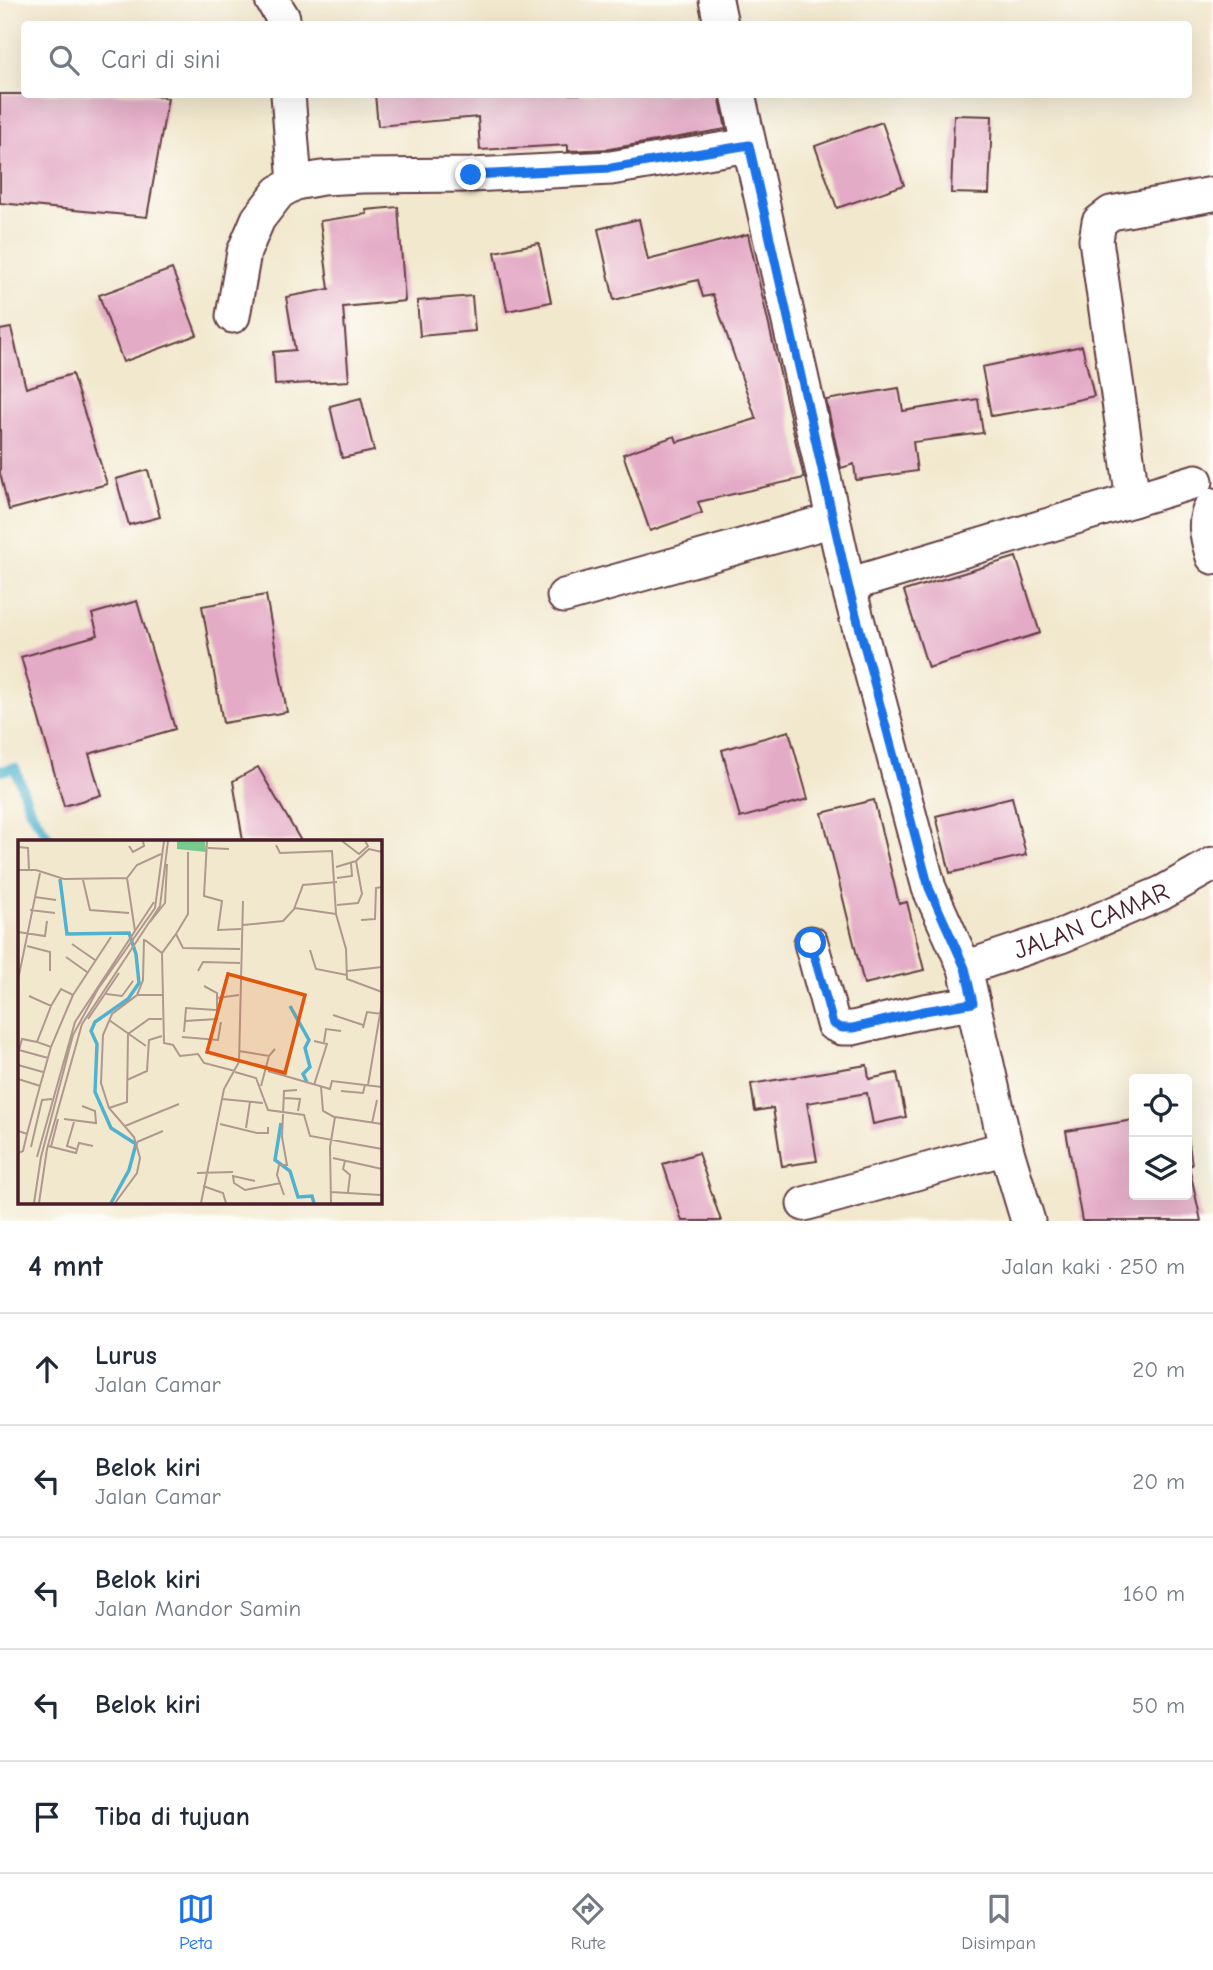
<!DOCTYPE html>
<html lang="id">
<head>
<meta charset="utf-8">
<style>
	body { margin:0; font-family:"Comic Neue",sans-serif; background:#f6f6f7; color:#1f2937 }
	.controls { position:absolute; right:21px; bottom:21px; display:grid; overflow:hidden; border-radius:7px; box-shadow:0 7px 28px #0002 }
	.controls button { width:63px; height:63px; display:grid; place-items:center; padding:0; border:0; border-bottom:2px solid #e0e1e3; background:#fff; color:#1f2937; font:35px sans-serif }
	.stop { position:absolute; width:21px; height:21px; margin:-16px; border:5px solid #1a73e8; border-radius:50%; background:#fff }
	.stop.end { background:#1a73e8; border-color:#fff; box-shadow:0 2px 7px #0008 }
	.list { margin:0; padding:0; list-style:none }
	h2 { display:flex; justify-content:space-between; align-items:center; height:91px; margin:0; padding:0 28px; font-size:30px }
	h2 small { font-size:23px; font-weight:400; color:#747a83 }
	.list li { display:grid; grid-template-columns:46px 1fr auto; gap:21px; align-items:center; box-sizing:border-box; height:112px; padding:0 28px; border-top:2px solid #e0e1e3 }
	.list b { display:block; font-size:26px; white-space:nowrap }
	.list p { margin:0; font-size:23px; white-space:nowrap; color:#747a83 }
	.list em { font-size:23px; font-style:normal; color:#747a83 }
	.icon { flex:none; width:38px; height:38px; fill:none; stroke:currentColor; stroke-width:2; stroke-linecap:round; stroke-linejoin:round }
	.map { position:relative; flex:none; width:1213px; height:1221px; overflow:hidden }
	.search { position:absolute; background:#fff; box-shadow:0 7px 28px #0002; left:21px; right:21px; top:21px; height:77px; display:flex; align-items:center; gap:18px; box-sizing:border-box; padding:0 24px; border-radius:7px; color:#747a83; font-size:26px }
	.sheet { height:651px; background:#fff }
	nav { display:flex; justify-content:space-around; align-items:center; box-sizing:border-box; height:98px; border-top:2px solid #e0e1e3; background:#fff; font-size:19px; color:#747a83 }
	nav a { display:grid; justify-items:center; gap:4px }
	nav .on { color:#1a73e8 }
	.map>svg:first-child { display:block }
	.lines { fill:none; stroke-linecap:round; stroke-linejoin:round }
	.stream { stroke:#50b2cf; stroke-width:10 }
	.building { fill:#e4abc6 }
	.street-casing { stroke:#633d43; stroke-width:37 }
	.street { stroke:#fff; stroke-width:33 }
	.route { stroke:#1a73e8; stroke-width:9 }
	.labels { text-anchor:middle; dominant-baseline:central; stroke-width:6; stroke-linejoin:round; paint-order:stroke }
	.street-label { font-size:26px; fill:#4a1f2b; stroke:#fdfcf7 }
	.inset-river { fill:none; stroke:#50b2cf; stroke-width:3.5 }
	.inset-road { fill:none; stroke:#af988d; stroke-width:2 }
	.view { fill:#e0560e; fill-opacity:0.15; stroke:#e0560e; stroke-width:3.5 }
	.inset-edge { fill:none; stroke:#4a1f2b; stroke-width:3.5 }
</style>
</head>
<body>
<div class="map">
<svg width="1213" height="1221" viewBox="0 0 1213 1221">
	<rect width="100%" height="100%" fill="#fdfcf7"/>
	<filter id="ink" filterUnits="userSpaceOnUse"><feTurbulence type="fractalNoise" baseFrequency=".0143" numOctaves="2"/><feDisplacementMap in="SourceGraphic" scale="14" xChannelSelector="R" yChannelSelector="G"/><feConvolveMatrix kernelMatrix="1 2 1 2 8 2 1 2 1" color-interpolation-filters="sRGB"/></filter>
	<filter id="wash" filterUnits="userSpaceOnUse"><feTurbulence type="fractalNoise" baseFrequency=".00686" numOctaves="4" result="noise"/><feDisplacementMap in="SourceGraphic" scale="28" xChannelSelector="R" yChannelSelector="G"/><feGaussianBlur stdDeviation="1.57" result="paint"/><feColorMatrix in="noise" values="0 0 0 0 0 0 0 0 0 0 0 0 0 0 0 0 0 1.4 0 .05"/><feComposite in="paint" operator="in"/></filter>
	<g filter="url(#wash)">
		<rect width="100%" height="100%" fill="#f2e8ce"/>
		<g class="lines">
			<path class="stream" d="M 0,771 L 15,768 L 30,810 L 51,841"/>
		</g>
		<g id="blocks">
			<g class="building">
				<path d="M 0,94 L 142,94 L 168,98 L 147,217 L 0,203 Z"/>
				<path d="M 375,94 L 719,94 L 726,129 L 609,149 L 568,151 L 568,145 L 480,150 L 478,117 L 378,126 Z"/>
				<path d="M 954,115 L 992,116 L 989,194 L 951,193 Z"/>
				<path d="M 882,122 L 904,185 L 837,208 L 815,146 Z"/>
				<path d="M 398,207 L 405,301 L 343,307 L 349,381 L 275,385 L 273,352 L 295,350 L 286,297 L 329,289 L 320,221 L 367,214 L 366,210 Z"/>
				<path d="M 639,219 L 648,260 L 748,234 L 804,478 L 698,502 L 702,513 L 650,531 L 623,454 L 675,436 L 677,442 L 756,419 L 713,295 L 703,297 L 698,280 L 614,300 L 598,229 Z"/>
				<path d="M 539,243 L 551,302 L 507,311 L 495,252 Z"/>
				<path d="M 172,269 L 197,335 L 123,362 L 99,295 Z"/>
				<path d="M 472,296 L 475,331 L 420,336 L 417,301 Z"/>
				<path d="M 11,328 L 26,388 L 72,374 L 107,484 L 9,510 L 0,473 L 0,330 Z"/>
				<path d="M 1082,346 L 1094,396 L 1051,406 L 991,416 L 982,367 Z"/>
				<path d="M 899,388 L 903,411 L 978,399 L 983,433 L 913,442 L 917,471 L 856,480 L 854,464 L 841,468 L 826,400 Z"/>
				<path d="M 361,398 L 374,451 L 342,458 L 330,406 Z"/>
				<path d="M 148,470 L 160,517 L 129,525 L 116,479 Z"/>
				<path d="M 1016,557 L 1040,633 L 928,668 L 904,591 Z"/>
				<path d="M 266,595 L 287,712 L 223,723 L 202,606 Z"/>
				<path d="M 137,601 L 175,729 L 89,754 L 101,795 L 64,806 L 21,657 L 98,635 L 92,614 Z"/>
				<path d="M 789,731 L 808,799 L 740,818 L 722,750 Z"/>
				<path d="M 258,767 L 301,841 L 243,841 L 233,781 Z"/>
				<path d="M 1012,797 L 1026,855 L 950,873 L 936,816 Z"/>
				<path d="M 874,800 L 899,904 L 907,902 L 924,970 L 864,984 L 822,813 Z"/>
				<path d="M 867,1065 L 869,1079 L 897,1073 L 906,1117 L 873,1124 L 867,1093 L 807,1103 L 817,1161 L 782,1166 L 773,1108 L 755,1111 L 751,1084 Z"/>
				<path d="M 1134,1120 L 1134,1195 L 1187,1195 L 1187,1130 L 1192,1165 L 1189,1166 L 1201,1221 L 1082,1221 L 1066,1131 Z"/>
				<path d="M 698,1153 L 721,1221 L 682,1221 L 663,1164 Z"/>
			</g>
		</g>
	</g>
	<g filter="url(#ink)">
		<use href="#blocks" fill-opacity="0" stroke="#633d43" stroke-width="2"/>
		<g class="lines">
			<defs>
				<g id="street">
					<path d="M 272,0 L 283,18 L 283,24"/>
					<path d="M 716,0 L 721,24"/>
					<path d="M 288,94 L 295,183"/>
					<path d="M 738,94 L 848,585 L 929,888 L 965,968 L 1006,1148 L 1028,1221"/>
					<path d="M 233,316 L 244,252 L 258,219 L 279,192 L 295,183 L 322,178 L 362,176 L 471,175 L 611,168 L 749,145"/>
					<path d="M 1133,500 L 1096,240 L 1099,222 L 1111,213 L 1213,194"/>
					<path d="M 1213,505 C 1201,520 1208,540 1213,557"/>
					<path d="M 848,585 L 1196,481"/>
					<path d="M 564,596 L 833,520"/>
					<path d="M 811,943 L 833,1024 L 842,1028 L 853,1028 L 924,1011 L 973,1003"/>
					<path id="s1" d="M 965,968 L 1061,936 L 1162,893 L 1213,864"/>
					<path d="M 804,1204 L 1006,1148"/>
				</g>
			</defs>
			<use href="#street" class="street-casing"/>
			<use href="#street" class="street"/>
		</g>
	</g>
	<g class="lines" filter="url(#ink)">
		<path class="route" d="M 471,175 L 611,168 L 749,145 L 848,585 L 929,888 L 965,968 L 973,1003 L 924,1011 L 853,1028 L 842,1028 L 833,1024 L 811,943"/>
	</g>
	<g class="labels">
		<g class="street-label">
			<text stroke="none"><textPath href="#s1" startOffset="135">JALAN CAMAR</textPath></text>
		</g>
	</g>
	<g transform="translate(18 840)">
		<rect width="364" height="364" fill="#f2e8ce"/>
		<path d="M 159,1 L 187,1 L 188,12 L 159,9 Z" fill="#76ca8e"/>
		<path class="inset-river" d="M 42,39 L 49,94 L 111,93 L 118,114 L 121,143 L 110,159 L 77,182 L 73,191 L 79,204 L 77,252 L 93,288 L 118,304 L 111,330 L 93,363M 272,166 L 291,200 L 287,208 L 292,227 L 285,234 L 289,242M 263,283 L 257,320 L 272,331 L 280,357 L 294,356 L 296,363"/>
		<path class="inset-road" d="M 189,1 L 186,56 L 204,61 L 200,90 L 223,89M 324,1 L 341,14 L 350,6 L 347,1M 258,5 L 262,13 L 314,11 L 318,74 L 328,109 L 329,139 L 364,152M 111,6 L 115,12 L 126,6 L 125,1M 0,7 L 10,8 L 11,30M 190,8 L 211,9M 318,27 L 338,21 L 351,9 L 364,12M 0,30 L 18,30 L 46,39 L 109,38 L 119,25 L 143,14M 109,38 L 117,91M 319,38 L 334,36 L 333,23M 65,40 L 72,70 L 111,73M 17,57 L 38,60M 319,65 L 340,63 L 344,54 L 338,21M 276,69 L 285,45 L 319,42M 12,70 L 37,73M 343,80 L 357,79 L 358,48 L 364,47M 132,82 L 147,63 L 149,24M 225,85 L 265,81 L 277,68 L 318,74M 0,92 L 27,96 L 29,81M 158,94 L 170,74 L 170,12M 127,100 L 144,113 L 158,94 L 165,108 L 222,109M 54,104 L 77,120M 9,106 L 32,112 L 32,131M 292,110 L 298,129 L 329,135M 144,113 L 146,203 L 155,205 L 162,216 L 180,214 L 186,223 L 217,231M 48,117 L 69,132M 180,131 L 185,122 L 222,123M 329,131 L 364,127M 0,140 L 22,33M 88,154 L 104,156 L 115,141M 119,155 L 145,155M 11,156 L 33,166 L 43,149 L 55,155 L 93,97M 199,158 L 221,155M 33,166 L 19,202 L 33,207 L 55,155M 315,175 L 345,185M 70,179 L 101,133M 91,180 L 128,206M 167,181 L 199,179 L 199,153 L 186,146M 345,188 L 349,172 L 364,174M 166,192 L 168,168 L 198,170M 164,197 L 200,200 L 203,182M 19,202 L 4,199 L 1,210 L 30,218M 306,202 L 308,189 L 323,191M 221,211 L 251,216 L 257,209M 0,225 L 25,232M 250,231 L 312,249 L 314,241 L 364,247M 217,232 L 238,238 L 250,270 L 286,275 L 292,296 L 364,309M 0,239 L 22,246 L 9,294 L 0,291M 109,240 L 129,231 L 131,200 L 144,196M 296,245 L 309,204 L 296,201M 350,245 L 364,162M 22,246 L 33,207M 243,246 L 251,216M 303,247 L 305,271 L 316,277M 323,251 L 345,253 L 347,245M 266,258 L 282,259 L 280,271M 204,259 L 245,263M 91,268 L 109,262 L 110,194 L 131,179 L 144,179M 46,279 L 78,283 L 77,271 L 64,266M 56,282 L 49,306 L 58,309M 354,283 L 359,260M 202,284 L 239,293 L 250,293 L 250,287M 107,286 L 161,264M 228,288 L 232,262M 119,302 L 145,291M 30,306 L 58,313 L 61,303 L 75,306M 13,307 L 24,260 L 34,259M 33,307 L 40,279M 0,313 L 5,311 L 9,294M 19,317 L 57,182 L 136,62M 315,318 L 364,329M 327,321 L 325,329 L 332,335 L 330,352M 179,333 L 215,332M 237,341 L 215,336 L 216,343 L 227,350 L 263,343M 185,346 L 205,353 L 208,363M 313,352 L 363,355M 266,355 L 259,335 L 261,325 L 269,325 L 264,297 L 266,251 L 279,250M 16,363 L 23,317 L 55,195 L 80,149 L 137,68 L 146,1M 21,363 L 29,309 L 64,184 L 142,66 L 150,1M 97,363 L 119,333 L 122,318 L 116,297 L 91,268 L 83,243 L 85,195 L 94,174 L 119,155 L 125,140 L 126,99M 183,363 L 206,249 L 221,222 L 225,61M 313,363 L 312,307 L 317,277 L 364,284"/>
		<path class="view" d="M 210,134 L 287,155 L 267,233 L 189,212 Z"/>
		<rect width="364" height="364" class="inset-edge"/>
	</g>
</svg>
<div class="controls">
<button><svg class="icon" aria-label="locate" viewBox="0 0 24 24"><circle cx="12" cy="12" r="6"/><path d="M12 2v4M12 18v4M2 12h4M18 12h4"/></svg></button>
<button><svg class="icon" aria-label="layers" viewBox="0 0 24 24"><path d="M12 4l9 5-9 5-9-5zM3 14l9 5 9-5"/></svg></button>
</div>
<div class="stop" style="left:811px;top:943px"></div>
<div class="stop end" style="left:471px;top:175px"></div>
<div class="search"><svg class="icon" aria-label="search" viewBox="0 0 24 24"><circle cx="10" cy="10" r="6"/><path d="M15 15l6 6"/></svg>Cari di sini</div>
</div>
<section class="sheet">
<h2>4 mnt<small>Jalan kaki · 250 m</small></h2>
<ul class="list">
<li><svg class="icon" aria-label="ahead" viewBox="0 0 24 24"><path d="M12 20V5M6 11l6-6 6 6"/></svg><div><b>Lurus</b><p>Jalan Camar</p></div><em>20 m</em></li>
<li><svg class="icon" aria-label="left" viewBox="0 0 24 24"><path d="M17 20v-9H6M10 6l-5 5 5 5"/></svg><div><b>Belok kiri</b><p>Jalan Camar</p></div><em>20 m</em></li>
<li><svg class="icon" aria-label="left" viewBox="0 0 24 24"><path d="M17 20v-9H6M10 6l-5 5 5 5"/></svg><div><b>Belok kiri</b><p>Jalan Mandor Samin</p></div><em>160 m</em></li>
<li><svg class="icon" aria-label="left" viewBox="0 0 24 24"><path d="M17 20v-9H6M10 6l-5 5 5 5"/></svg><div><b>Belok kiri</b></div><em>50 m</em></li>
<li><svg class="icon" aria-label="arrive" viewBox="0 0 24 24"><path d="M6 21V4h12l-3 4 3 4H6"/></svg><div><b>Tiba di tujuan</b></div></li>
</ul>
</section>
<nav>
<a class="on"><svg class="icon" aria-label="map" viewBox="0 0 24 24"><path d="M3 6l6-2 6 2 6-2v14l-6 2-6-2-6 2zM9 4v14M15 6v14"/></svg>Peta</a>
<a><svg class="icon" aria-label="directions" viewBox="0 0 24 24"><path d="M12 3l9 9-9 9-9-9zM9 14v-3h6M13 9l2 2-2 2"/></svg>Rute</a>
<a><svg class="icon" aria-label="saved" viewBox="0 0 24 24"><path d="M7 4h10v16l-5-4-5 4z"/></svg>Disimpan</a>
</nav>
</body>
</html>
